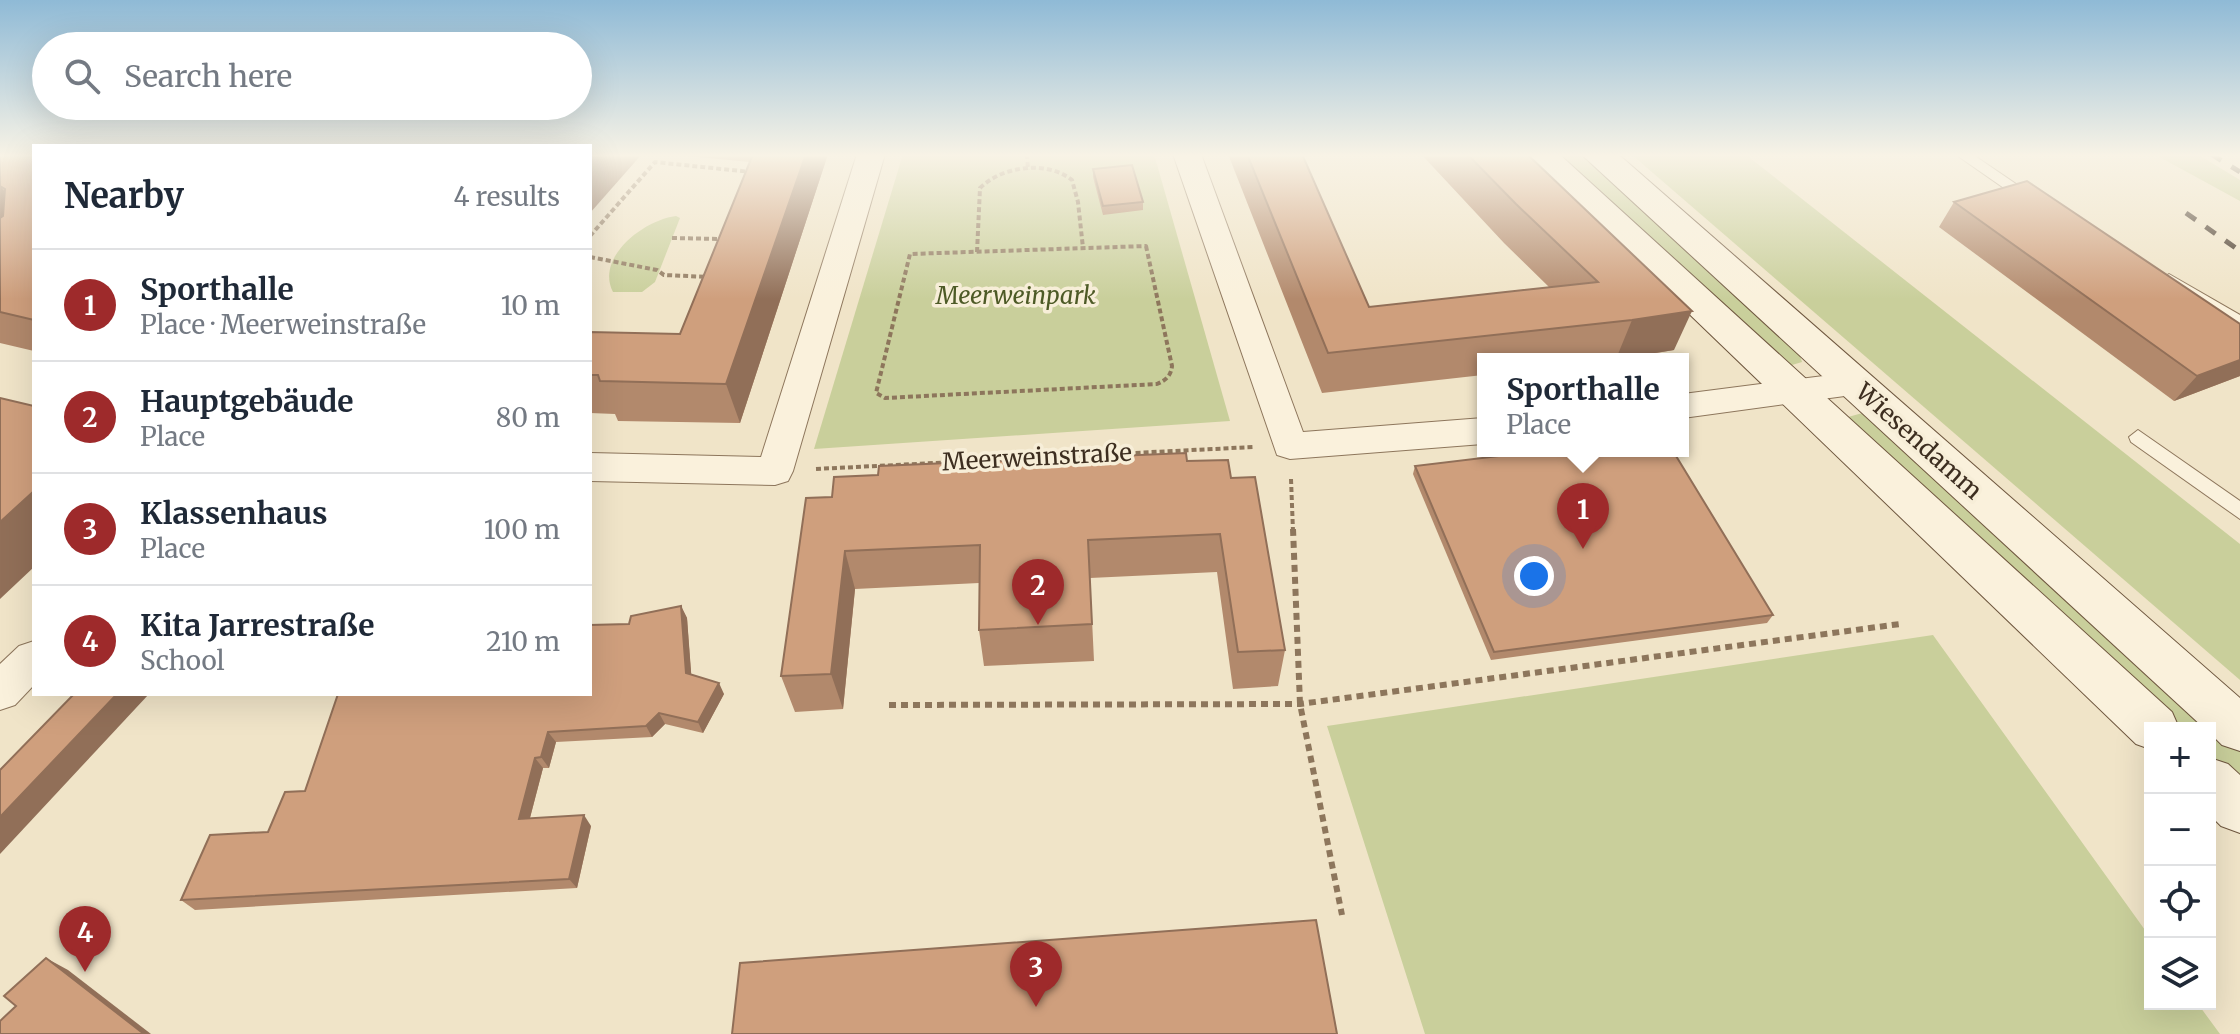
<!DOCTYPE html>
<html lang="en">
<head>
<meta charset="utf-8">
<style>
	body { margin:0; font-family:Merriweather,serif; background:#f6f6f7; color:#1f2937 }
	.controls { position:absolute; right:24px; bottom:24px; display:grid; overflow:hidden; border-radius:0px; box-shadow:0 8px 32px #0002 }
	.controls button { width:72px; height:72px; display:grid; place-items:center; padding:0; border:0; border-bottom:2px solid #e0e1e3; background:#fff; color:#1f2937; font:40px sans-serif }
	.you { position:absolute; left:1534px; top:576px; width:28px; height:28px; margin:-20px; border:6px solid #fff; border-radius:50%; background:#1a73e8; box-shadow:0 0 0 12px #1a73e833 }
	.badge { display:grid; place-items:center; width:52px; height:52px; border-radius:50%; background:#9e2a2b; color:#fff; font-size:26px; font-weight:700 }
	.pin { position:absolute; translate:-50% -66px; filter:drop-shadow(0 2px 4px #0008) }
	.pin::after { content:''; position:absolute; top:42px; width:28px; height:24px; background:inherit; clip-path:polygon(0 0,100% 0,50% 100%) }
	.popup { position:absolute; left:1477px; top:353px; width:212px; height:104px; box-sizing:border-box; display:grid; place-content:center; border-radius:0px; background:#fff; filter:drop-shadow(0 2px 6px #0005); font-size:26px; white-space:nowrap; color:#747a83 }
	.popup b { font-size:30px; color:#1f2937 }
	.popup::after { content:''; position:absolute; left:50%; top:100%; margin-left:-16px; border:16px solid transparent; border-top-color:#fff }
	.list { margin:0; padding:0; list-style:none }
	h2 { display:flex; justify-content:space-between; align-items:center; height:104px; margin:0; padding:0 32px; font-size:34px }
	h2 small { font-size:26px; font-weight:400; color:#747a83 }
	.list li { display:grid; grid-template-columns:52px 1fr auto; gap:24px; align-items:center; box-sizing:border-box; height:112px; padding:0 32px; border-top:2px solid #e0e1e3 }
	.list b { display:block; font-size:30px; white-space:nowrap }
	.list p { margin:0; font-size:26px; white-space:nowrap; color:#747a83 }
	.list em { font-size:26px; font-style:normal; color:#747a83 }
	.icon { flex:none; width:44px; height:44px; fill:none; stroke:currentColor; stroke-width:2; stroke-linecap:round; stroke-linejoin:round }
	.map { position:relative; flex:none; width:2240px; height:1034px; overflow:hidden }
	.search { position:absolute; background:#fff; box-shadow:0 8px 32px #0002; left:32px; top:32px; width:560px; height:88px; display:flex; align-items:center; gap:20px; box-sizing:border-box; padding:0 28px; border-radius:44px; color:#747a83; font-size:30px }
	.panel { position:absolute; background:#fff; box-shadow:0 8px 32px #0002; left:32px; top:144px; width:560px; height:552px; border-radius:0px }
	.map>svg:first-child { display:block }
	.green { fill:#c9cf9b }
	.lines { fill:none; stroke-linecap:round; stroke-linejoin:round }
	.lane-casing { stroke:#8d765c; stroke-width:2 }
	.street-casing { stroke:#8d765c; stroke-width:2 }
	.secondary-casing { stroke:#6f573f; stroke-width:2 }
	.path-far1 { stroke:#8d765c; stroke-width:4; stroke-dasharray:5 3; stroke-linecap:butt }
	.path { stroke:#8d765c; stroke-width:6; stroke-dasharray:7 5; stroke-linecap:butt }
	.lane { fill:#faf1dc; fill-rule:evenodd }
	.street { fill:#faf1dc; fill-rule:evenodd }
	.secondary { fill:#faf1dc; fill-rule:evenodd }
	.rail { stroke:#3d2e20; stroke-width:5; stroke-dasharray:12 12; stroke-linecap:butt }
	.wall { fill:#b2896c }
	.shaded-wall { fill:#916f58 }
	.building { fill:#cf9f7d; stroke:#916f58; stroke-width:2 }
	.labels { text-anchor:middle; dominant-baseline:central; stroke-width:7; stroke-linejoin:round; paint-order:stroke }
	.park-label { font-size:24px; font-style:italic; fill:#4d5a26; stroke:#f7eed8 }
	.street-label { font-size:24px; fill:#3d2e20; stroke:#f7eed8 }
</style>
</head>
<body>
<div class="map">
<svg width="2240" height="1034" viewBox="0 0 2240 1034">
	<rect width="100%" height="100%" fill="#f0e4c8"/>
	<g class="green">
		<path d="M 903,154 L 1154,154 L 1230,421 L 814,449 Z"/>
		<path d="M 1554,154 L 1582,154 L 1798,349 L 1802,362 L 1792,365 L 1774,358 Z"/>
		<path d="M 1631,154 L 1745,154 L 2240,544 L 2240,680 Z"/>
		<path d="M 2154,154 L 2197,154 L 2240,180 L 2240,201 Z"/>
		<path d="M 676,216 L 680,218 L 655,282 L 642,292 L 613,292 C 595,257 644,220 676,216 Z"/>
		<path d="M 1866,412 L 2240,750 L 2240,784 L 2210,757 L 2210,728 L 2179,728 L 1841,419 Z"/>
		<path d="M 1933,635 L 2150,937 L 2150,1004 L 2198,1004 L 2220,1034 L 1425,1034 L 1327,726 Z"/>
	</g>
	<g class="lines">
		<defs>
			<g id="lane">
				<path d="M 1955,154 L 1972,154 L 2038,199 L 2030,204 L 2024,202 Z"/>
				<path d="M 2169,274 L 2240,315 L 2240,329 L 2163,283 L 2161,279 Z"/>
				<path d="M 2138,430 L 2240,501 L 2240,519 L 2131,442 L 2129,437 Z"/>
			</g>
			<g id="street">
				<path d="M 857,154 L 885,154 L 793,471 L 788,481 L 775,485 L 590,481 L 590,453 L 761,457 Z"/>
				<path d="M 1173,154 L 1201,154 L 1303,432 L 1483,418 L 1483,444 L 1290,459 L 1277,455 Z"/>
				<path d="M 1855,372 L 1867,375 L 1872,384 L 1867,393 L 1683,418 L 1683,394 Z"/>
				<path d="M 34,641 L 34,685 L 15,705 L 0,710 L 0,664 L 19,646 Z"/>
			</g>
			<g id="secondary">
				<path d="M 1523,154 L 1559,154 L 2172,712 L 2179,728 L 2150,728 L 2150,749 L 2136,744 Z"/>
				<path d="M 1581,154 L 1618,154 L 2240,698 L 2240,751 L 2222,745 L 2210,733 L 2210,728 L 2204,728 Z"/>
				<path d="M 2210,758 L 2228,764 L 2240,775 L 2240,833 L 2221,826 L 2210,815 Z"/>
			</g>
		</defs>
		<use href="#lane" class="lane-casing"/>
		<use href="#street" class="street-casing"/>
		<use href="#secondary" class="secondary-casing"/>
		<g class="path-far1">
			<path d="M 1027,154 L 1028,170"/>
			<path d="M 590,236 L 655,162 L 751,172"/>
			<path d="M 672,238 L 723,239"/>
			<path d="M 1146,246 L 1172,366 C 1171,376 1166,380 1157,384 L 885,398 L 876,393 L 910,254 Z"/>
			<path d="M 977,252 L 980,188 C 1002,166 1047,160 1072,180 L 1078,202 L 1083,248"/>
			<path d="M 590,257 L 657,270 L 664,275 L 710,277"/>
			<path d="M 816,469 L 1253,447"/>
			<path d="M 1291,479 L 1293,531"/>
		</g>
		<g class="path">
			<path d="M 1293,529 L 1300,704 L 1342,915"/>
			<path d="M 889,705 L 1300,704 L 1900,624"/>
		</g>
		<use href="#lane" class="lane"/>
		<use href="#street" class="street"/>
		<use href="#secondary" class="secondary"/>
		<g class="rail">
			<path d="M 2211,154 L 2240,172"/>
			<path d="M 2186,213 L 2240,251"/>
		</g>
	</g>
	<g class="wall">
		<path d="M 0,154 L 34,154 L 34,351 L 0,343 Z"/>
		<path d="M 686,154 L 828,154 L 740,423 L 618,421 L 615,414 L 590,413 L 590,332 L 680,334 L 750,162 L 687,156 Z"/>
		<path d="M 1228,154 L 1302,154 L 1369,307 L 1549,287 L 1504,243 L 1421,154 L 1527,154 L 1674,350 L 1621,359 L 1483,359 L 1483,375 L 1322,393 Z"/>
		<path d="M 1093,169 L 1143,202 L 1143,210 L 1103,215 L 1093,177 Z"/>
		<path d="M 1954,202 L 2240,324 L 2240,376 L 2174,401 L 1939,227 Z"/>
		<path d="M 1187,461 L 1231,478 L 1285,650 L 1278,686 L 1233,689 L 1217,572 L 1090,578 L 1094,661 L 984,666 L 979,630 L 979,583 L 855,589 L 843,709 L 795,712 L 781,676 L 832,497 Z"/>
		<path d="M 1415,466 L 1773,615 L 1767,623 L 1491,660 L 1413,474 Z"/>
		<path d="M 681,606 L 687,618 L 691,674 L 724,694 L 703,733 L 665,724 L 652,737 L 556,742 L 549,768 L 543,768 L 530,818 L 591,826 L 577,888 L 195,910 L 181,900 L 268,832 L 305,791 L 590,694 L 629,624 Z"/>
	</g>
	<g class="shaded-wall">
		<path d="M 593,154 L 642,154 L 590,213 L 590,157 Z"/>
		<path d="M 806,154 L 828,154 L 740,423 L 726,384 Z"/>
		<path d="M 0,186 L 33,225 L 0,244 Z"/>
		<path d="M 1692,311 L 1674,350 L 1616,359 L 1632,320 Z"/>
		<path d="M 2240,360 L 2240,376 L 2174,401 L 2197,376 Z"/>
		<path d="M 34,491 L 34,567 L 0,599 L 0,522 Z"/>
		<path d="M 845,551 L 855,589 L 843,709 L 831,674 Z"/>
		<path d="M 681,606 L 687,618 L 692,684 L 686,673 Z"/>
		<path d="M 719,683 L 724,694 L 703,733 L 698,722 Z"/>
		<path d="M 117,694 L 149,694 L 0,854 L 0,817 Z"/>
		<path d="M 659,713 L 665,724 L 652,737 L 646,726 Z"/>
		<path d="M 548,732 L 556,742 L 549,768 L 541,757 Z"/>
		<path d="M 535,758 L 543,768 L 527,829 L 519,819 Z"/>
		<path d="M 584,815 L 591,826 L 577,888 L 569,879 Z"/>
		<path d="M 46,958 L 68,970 L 151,1034 L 144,1034 Z"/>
	</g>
	<g class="building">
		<path d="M 0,154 L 34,154 L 34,320 L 0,312 L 0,218 L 3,216 L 5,189 L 0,186 Z"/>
		<path d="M 753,154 L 806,154 L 726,384 L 600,381 L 598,375 L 590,375 L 590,332 L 680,334 Z"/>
		<path d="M 1247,154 L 1302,154 L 1369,307 L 1598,282 L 1516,204 L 1467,154 L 1527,154 L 1692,311 L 1632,320 L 1328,353 Z"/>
		<path d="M 1132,165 L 1143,202 L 1103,206 L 1093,169 Z"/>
		<path d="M 2027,181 L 2240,324 L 2240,360 L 2197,376 L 1954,202 Z"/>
		<path d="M 0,398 L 34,406 L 34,491 L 0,522 Z"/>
		<path d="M 1540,451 L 1673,451 L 1773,615 L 1494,652 L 1415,466 Z"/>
		<path d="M 1186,453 L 1187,461 L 1228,460 L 1231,478 L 1255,477 L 1285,650 L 1238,652 L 1220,534 L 1088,540 L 1092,624 L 979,630 L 980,545 L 845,551 L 831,674 L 781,676 L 806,498 L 832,497 L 834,477 L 878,475 L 879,466 Z"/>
		<path d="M 681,606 L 686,673 L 719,683 L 698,722 L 659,713 L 646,726 L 548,732 L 541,757 L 535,758 L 519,819 L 584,815 L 569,879 L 181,900 L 210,835 L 268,832 L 285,792 L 305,791 L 338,694 L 590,694 L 590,625 L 629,624 L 631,616 Z"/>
		<path d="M 74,694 L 117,694 L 0,817 L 0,770 Z"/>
		<path d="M 1316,920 L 1337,1034 L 732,1034 L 740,963 Z"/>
		<path d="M 46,958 L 144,1034 L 0,1034 L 0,1021 L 16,1006 L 4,996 Z"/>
	</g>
	<linearGradient id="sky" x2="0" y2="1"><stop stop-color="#8fbad6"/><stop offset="0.52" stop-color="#f8f3e6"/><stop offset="1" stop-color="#f8f3e6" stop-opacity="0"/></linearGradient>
	<rect width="2240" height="299" fill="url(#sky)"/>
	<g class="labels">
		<g class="park-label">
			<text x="1016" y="295">Meerweinpark</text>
		</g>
		<g class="street-label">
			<text transform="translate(1919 441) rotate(42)">Wiesendamm</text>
			<text transform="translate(1037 457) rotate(-3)">Meerweinstraße</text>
		</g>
	</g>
</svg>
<div class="controls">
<button>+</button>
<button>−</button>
<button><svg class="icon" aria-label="locate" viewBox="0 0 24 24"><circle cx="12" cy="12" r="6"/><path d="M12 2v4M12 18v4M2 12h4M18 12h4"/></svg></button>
<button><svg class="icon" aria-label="layers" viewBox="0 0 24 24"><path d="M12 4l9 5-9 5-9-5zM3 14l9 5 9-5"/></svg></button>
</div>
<div class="you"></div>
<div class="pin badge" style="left:1583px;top:549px">1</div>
<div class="popup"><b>Sporthalle</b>Place</div>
<div class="pin badge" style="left:1038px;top:625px">2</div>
<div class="pin badge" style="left:1036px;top:1007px">3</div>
<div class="pin badge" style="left:85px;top:972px">4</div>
<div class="search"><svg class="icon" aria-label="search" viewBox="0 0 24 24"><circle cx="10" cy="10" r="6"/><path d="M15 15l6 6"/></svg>Search here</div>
<section class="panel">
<h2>Nearby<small>4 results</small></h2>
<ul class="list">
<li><span class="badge">1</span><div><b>Sporthalle</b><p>Place · Meerweinstraße</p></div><em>10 m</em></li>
<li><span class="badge">2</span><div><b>Hauptgebäude</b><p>Place</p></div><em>80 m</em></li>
<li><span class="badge">3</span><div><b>Klassenhaus</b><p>Place</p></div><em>100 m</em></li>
<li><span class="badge">4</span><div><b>Kita Jarrestraße</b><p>School</p></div><em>210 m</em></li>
</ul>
</section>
</div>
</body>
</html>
